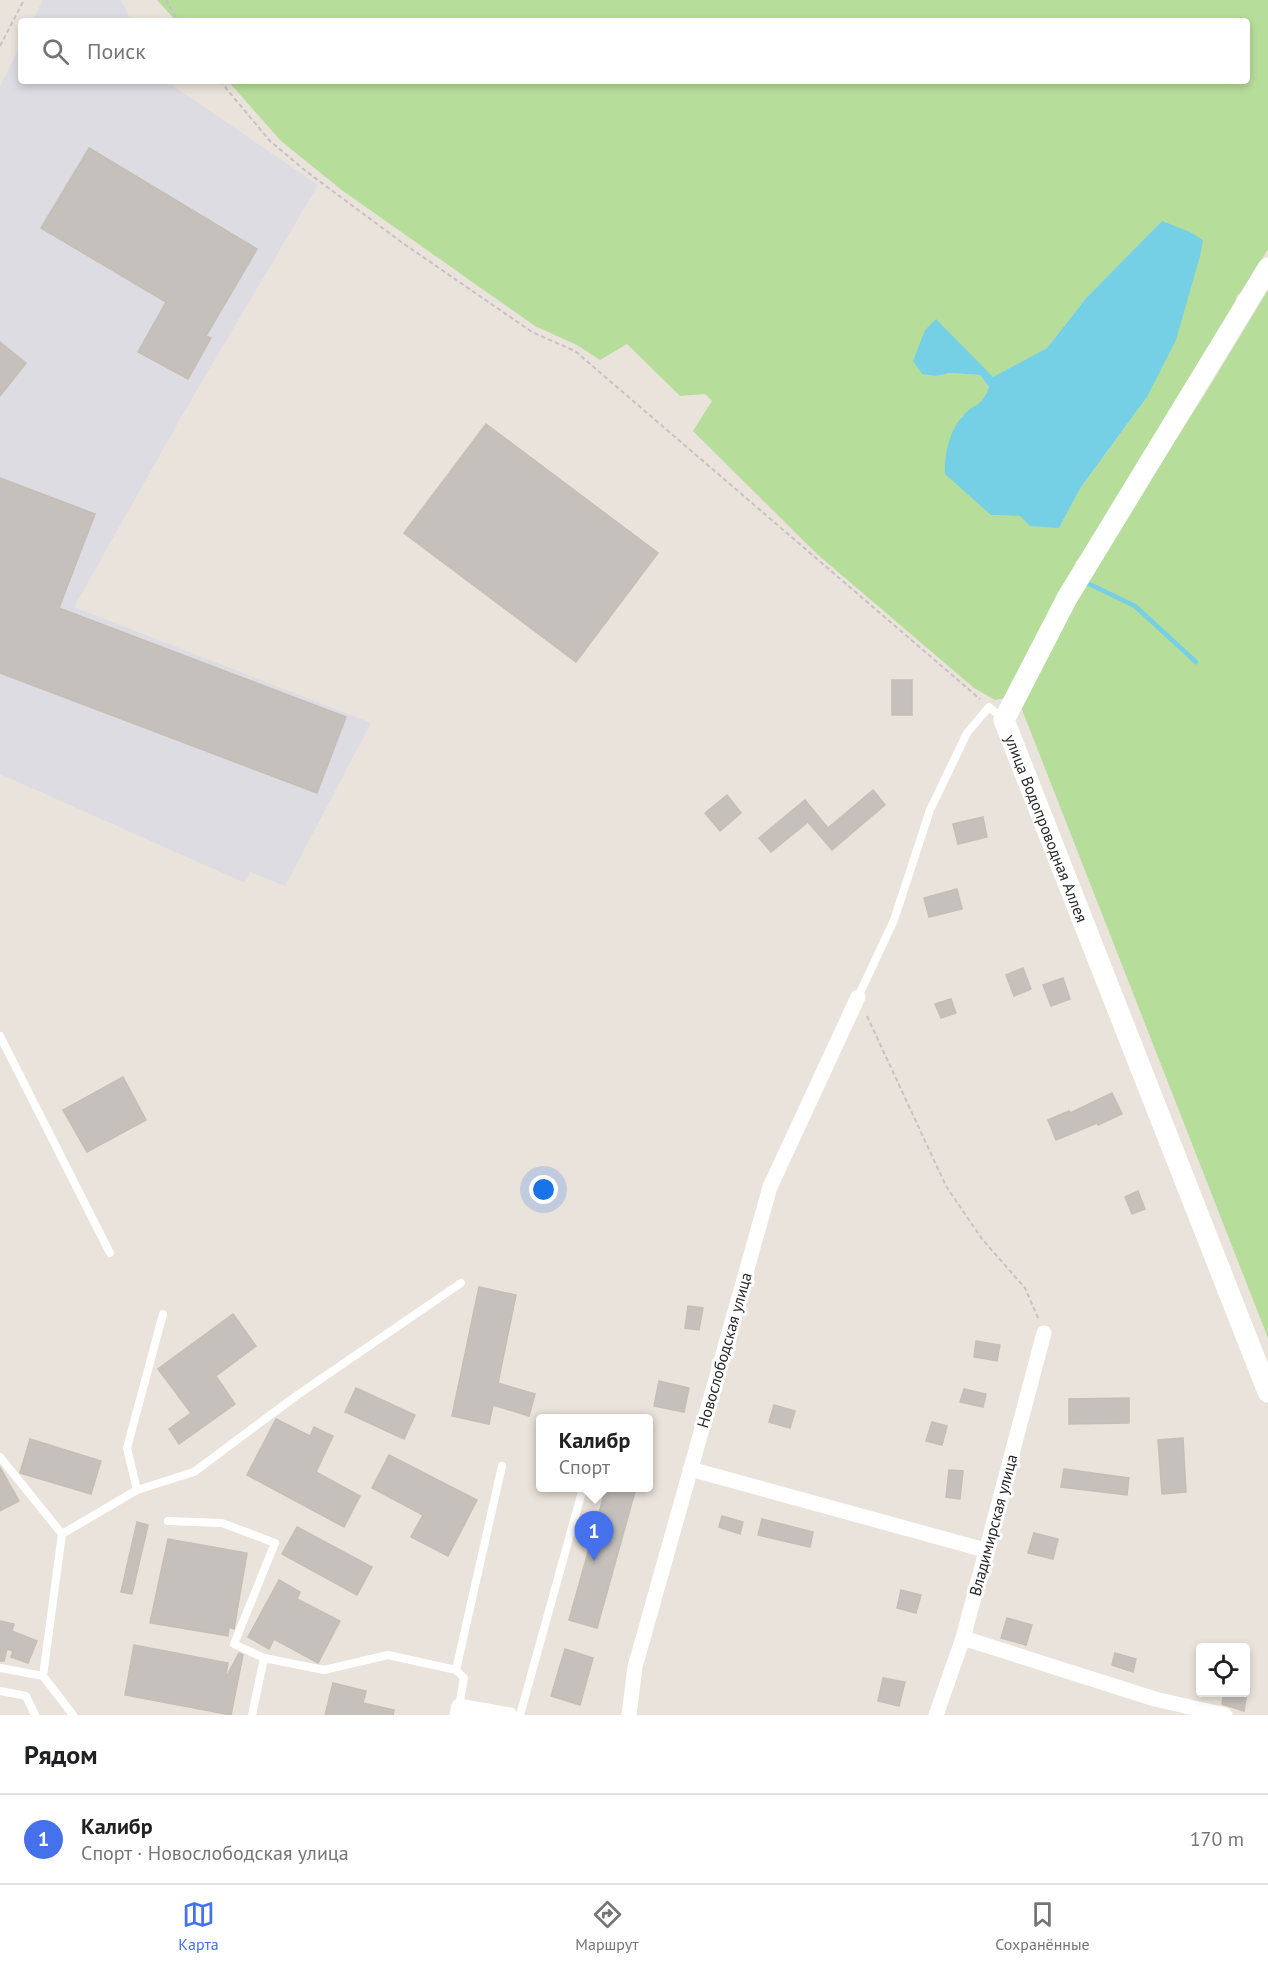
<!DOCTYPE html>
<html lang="ru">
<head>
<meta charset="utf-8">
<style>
	body { margin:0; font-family:"PT Sans",sans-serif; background:#f6f6f6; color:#202124 }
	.controls { position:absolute; right:18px; bottom:18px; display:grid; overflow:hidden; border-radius:6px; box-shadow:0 3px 9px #0003 }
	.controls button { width:54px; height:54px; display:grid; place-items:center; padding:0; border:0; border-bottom:2px solid #e0e0e0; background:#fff; color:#202124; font:30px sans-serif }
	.you { position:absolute; left:544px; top:1190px; width:21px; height:21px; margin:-15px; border:4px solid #fff; border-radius:50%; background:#1a73e8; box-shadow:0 0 0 9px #1a73e833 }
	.badge { display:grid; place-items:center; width:39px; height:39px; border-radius:50%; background:#4671ec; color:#fff; font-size:20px; font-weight:700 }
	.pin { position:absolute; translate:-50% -50px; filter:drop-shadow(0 2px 3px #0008) }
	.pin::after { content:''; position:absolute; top:32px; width:21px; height:18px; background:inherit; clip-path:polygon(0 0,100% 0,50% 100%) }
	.popup { position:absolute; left:536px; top:1414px; width:117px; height:78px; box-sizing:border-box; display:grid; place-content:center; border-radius:6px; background:#fff; filter:drop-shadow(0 2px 4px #0005); font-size:20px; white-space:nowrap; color:#757577 }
	.popup b { font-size:22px; color:#202124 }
	.popup::after { content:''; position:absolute; left:50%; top:100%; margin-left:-12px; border:12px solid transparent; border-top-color:#fff }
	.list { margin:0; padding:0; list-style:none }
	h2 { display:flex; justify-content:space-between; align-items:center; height:78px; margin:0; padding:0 24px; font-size:26px }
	h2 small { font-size:20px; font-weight:400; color:#757577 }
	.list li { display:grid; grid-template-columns:39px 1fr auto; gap:18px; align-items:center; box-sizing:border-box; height:90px; padding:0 24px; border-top:2px solid #e0e0e0 }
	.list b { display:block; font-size:22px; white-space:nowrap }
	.list p { margin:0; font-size:20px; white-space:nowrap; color:#757577 }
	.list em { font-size:20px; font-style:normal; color:#757577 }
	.icon { flex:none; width:33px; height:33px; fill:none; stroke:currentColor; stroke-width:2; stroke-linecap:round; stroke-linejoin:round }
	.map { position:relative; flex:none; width:1268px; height:1715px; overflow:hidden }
	.search { position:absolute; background:#fff; box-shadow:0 3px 9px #0003; left:18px; right:18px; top:18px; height:66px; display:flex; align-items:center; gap:15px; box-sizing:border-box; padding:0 21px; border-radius:6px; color:#757577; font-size:22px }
	.sheet { height:168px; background:#fff }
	nav { display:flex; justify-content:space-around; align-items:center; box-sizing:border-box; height:84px; border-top:2px solid #e0e0e0; background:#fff; font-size:16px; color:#757577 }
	nav a { display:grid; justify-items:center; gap:3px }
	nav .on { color:#4671ec }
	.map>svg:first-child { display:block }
	.industrial { fill:#dddce3 }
	.green { fill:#b7dd9b; fill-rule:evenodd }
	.water { fill:#75d0e5 }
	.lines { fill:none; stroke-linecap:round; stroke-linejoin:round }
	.stream { stroke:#75d0e5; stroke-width:4.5 }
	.building { fill:#c5c0bb; stroke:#c5beb5; stroke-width:1.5 }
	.path { stroke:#c3c3c3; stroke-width:2; stroke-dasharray:4.5 3; stroke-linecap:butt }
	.lane { stroke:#fff; stroke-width:8 }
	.street { stroke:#fff; stroke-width:15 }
	.secondary { stroke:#fff; stroke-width:21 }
	.labels { text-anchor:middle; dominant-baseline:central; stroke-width:6; stroke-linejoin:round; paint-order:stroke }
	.street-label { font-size:16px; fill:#292929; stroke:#fff }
</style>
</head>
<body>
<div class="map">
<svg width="1268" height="1715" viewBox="0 0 1268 1715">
	<rect width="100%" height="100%" fill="#eae3db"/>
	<g class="industrial">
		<path d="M 43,0 L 121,0 L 131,21 L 32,21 Z"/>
		<path d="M 21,44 L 21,81 L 166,81 L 318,185 L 184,412 L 74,607 L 371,723 L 285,886 L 250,872 L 245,883 L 0,774 L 0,87 Z"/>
	</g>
	<g class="green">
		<path d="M 157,0 L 1268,0 L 1268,249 L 1242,292 L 1237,295 L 1233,311 L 1086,549 L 1075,563 L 1079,564 L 1009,697 L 995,700 L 974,688 L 817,554 L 693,431 L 712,401 L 705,394 L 680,396 L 627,344 L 600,360 L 577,345 L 535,326 L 343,191 L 281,141 L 228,81 L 1247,81 L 1247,21 L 176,21 ZM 1162,221 L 1147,397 L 1081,487 L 1059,528 L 1020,516 L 991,515 L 961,417 L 984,400 L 989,387 L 980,375 L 950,373 L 936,376 L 935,319 L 993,378 L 1047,348 L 1086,298 Z"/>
		<path d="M 1268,290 L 1268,1338 L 1021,707 L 1097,563 L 1210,386 Z"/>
	</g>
	<path class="water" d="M 1162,221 L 1190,232 L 1203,240 L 1200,256 L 1176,340 L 1147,397 L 1081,487 L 1059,528 L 1030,526 L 1020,516 L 991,515 L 945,474 C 944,456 949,431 962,417 C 974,402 981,409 989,387 L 980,375 L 950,373 L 936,376 L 922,374 L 913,361 L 925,330 L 936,319 L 993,377 L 1047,348 L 1086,298 Z"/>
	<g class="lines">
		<path class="stream" d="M 1083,581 L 1135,606 L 1196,662"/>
	</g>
	<g class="building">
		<path d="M 89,148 L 257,249 L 206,336 L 211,338 L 188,379 L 138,352 L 166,302 L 41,228 Z"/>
		<path d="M 0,342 L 26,363 L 0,396 Z"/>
		<path d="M 486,424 L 658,553 L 576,662 L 404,533 Z"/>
		<path d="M 0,478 L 95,514 L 59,608 L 346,717 L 317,793 L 0,673 Z"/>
		<rect x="892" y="680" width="20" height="35"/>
		<path d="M 873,790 L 885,805 L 832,850 L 808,822 L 771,852 L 759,838 L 805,800 L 828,828 Z"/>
		<path d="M 727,795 L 741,813 L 720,831 L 705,813 Z"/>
		<path d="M 983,817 L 987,837 L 958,844 L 953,824 Z"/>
		<path d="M 957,889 L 962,909 L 929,917 L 924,898 Z"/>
		<path d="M 1023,968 L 1031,989 L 1014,996 L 1006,975 Z"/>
		<path d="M 1063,978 L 1070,999 L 1051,1006 L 1043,985 Z"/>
		<path d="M 951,999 L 956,1013 L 941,1018 L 935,1004 Z"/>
		<path d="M 123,1077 L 146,1120 L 87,1152 L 63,1110 Z"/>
		<path d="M 1112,1093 L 1122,1114 L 1098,1125 L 1097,1123 L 1056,1140 L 1048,1120 L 1069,1111 L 1070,1113 Z"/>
		<path d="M 1138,1191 L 1145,1209 L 1132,1214 L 1125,1197 Z"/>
		<path d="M 479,1287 L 516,1295 L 498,1383 L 535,1394 L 529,1416 L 493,1405 L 489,1424 L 452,1416 Z"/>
		<path d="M 688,1306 L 703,1308 L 699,1330 L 685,1328 Z"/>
		<path d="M 233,1314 L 256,1346 L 216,1376 L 235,1404 L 179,1444 L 169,1429 L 191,1413 L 158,1369 Z"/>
		<path d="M 976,1341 L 1000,1345 L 997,1361 L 974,1357 Z"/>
		<path d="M 659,1381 L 689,1388 L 684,1412 L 654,1406 Z"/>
		<path d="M 356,1388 L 415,1415 L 404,1439 L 345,1412 Z"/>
		<path d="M 964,1389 L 986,1394 L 983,1407 L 960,1402 Z"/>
		<path d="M 1129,1398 L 1129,1423 L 1069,1424 L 1069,1399 Z"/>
		<path d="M 774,1405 L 795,1411 L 790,1428 L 769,1422 Z"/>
		<path d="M 276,1419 L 310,1436 L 314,1427 L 333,1436 L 316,1472 L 360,1496 L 344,1527 L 247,1475 Z"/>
		<path d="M 932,1422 L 947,1426 L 942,1445 L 926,1441 Z"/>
		<path d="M 1183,1438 L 1186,1492 L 1162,1494 L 1158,1440 Z"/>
		<path d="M 30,1439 L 101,1461 L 91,1494 L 20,1473 Z"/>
		<path d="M 389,1455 L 477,1500 L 448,1556 L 411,1537 L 423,1515 L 372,1488 Z"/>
		<path d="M 0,1467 L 19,1501 L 0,1511 Z"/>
		<path d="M 1064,1469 L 1129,1478 L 1127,1495 L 1061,1487 Z"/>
		<path d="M 949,1470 L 963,1471 L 960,1499 L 946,1497 Z"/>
		<path d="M 606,1488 L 636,1488 L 597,1628 L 569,1620 Z"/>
		<path d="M 722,1516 L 743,1522 L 740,1534 L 719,1527 Z"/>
		<path d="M 762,1519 L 813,1532 L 810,1547 L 758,1535 Z"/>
		<path d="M 137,1522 L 148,1525 L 132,1594 L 121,1592 Z"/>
		<path d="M 297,1527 L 372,1567 L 357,1595 L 282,1554 Z"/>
		<path d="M 1034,1533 L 1058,1539 L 1053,1559 L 1028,1553 Z"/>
		<path d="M 168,1539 L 247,1553 L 234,1629 L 229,1627 L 228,1636 L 150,1623 Z"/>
		<path d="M 279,1580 L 300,1592 L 297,1599 L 340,1621 L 318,1663 L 274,1639 L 269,1649 L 248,1637 Z"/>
		<path d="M 901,1590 L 921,1595 L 916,1613 L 897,1608 Z"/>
		<path d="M 1007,1618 L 1032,1625 L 1026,1645 L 1001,1638 Z"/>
		<path d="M 0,1621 L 14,1624 L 12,1631 L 37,1641 L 28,1663 L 11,1657 L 13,1651 L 7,1649 L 4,1661 L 0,1661 Z"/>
		<path d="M 134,1645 L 228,1663 L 225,1679 L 239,1653 L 243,1655 L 231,1715 L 125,1695 Z"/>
		<path d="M 565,1649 L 593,1658 L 580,1705 L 551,1696 Z"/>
		<path d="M 1115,1653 L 1136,1659 L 1133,1672 L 1112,1665 Z"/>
		<path d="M 883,1678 L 905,1682 L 899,1706 L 878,1701 Z"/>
		<path d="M 333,1683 L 366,1691 L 363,1703 L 394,1710 L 393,1715 L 325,1715 Z"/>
		<path d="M 1224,1692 L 1247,1692 L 1244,1711 L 1222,1704 Z"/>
	</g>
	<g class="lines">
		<g class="path">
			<path d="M 166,0 L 178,21"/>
			<path d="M 0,46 L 24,0"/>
			<path d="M 220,81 L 270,141 L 307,172 L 404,244 L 532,332 L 575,351 L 980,699"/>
			<path d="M 867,1016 L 946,1186 L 982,1239 L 1025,1288 L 1039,1320"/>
		</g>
		<g class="lane">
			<path d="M 858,997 L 894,920 L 930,810 L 967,733 L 989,707 L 1002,718"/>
			<path d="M 0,1036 L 110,1253"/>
			<path d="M 0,1457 L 62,1534 L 43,1676 L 73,1715"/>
			<path d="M 137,1490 L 194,1472 L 296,1396 L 461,1283"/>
			<path d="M 168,1521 L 222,1523 L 275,1543 L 234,1644 L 264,1658 L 252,1715"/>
			<path d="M 62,1534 L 137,1490 L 127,1448 L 163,1314"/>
			<path d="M 264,1658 L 324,1670 L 388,1655 L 456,1670 L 464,1678 L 459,1706"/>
			<path d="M 0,1668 L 43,1676"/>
			<path d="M 456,1670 L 502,1466"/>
			<path d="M 0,1691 L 26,1696 L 35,1715"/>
			<path d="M 520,1715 L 583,1488"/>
		</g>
		<g class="street">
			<path d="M 690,1469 L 985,1550"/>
			<path d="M 963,1638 L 1155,1699 L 1225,1715"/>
			<path d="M 457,1715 L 459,1706 L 510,1715"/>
			<path d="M 629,1715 L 635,1667 L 770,1187 L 858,997"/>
			<path d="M 936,1715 L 963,1638 L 1044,1333"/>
		</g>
		<path class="secondary" id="s1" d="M 1268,268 L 1067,598 L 1004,720 L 1268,1392"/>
	</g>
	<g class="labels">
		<g class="street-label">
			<text stroke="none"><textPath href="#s1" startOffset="640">улица Водопроводная Аллея</textPath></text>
			<text transform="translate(724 1350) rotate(-74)">Новослободская улица</text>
			<text transform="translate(993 1525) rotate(-75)">Владимирская улица</text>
		</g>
	</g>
</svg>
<div class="controls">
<button><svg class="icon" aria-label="locate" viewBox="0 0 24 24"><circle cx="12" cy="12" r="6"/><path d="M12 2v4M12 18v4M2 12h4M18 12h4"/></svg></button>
</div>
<div class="you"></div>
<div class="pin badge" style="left:594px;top:1561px">1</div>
<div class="popup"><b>Калибр</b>Спорт</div>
<div class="search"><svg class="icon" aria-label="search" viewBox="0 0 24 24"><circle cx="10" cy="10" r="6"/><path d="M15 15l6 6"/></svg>Поиск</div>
</div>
<section class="sheet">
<h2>Рядом<small></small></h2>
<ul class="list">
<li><span class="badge">1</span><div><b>Калибр</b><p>Спорт · Новослободская улица</p></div><em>170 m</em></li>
</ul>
</section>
<nav>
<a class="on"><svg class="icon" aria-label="map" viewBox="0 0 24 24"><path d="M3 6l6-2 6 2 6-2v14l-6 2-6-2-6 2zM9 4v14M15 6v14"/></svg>Карта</a>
<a><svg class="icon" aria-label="directions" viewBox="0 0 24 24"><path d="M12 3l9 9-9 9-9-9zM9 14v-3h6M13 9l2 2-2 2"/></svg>Маршрут</a>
<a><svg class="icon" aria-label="saved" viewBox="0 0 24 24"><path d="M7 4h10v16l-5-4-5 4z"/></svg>Сохранённые</a>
</nav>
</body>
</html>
